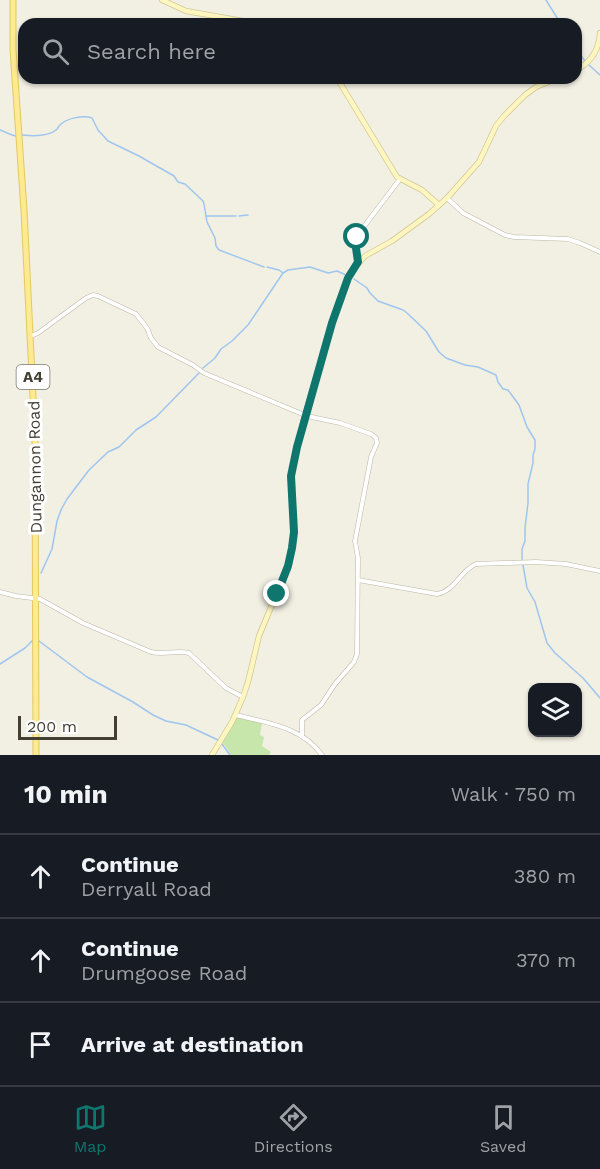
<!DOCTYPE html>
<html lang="en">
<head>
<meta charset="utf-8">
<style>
	body { margin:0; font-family:"Work Sans",sans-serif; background:#20242c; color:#f1f3f6 }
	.controls { position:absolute; right:18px; bottom:18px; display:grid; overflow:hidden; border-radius:12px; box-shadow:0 2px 4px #0004 }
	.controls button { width:54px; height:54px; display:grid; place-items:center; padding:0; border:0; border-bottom:2px solid #363941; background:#171b24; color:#f1f3f6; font:30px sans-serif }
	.scale { position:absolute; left:18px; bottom:15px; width:99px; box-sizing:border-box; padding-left:6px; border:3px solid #433f34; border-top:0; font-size:16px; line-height:21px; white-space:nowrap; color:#433f34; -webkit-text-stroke:4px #fff; paint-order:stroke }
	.stop { position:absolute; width:18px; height:18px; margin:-14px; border:4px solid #0f766e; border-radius:50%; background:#fff }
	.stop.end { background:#0f766e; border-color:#fff; box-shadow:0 2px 6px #0008 }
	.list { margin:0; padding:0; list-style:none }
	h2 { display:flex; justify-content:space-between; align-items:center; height:78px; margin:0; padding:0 24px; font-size:26px }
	h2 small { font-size:20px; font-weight:400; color:#9ea1a6 }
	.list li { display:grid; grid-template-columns:39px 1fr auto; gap:18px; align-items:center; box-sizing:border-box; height:84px; padding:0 24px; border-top:2px solid #363941 }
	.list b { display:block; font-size:22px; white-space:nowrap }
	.list p { margin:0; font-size:20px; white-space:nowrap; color:#9ea1a6 }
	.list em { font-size:20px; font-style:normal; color:#9ea1a6 }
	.icon { flex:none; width:33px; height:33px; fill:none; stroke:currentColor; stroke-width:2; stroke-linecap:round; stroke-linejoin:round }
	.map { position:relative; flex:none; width:600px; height:755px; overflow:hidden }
	.search { position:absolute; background:#171b24; box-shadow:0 2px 4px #0004; left:18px; right:18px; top:18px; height:66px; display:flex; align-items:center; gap:15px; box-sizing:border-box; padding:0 21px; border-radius:18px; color:#9ea1a6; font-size:22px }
	.sheet { height:330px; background:#171b24 }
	nav { display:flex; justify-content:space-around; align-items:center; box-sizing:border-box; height:84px; border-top:2px solid #363941; background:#171b24; font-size:16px; color:#9ea1a6 }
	nav a { display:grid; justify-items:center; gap:3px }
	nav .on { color:#0f766e }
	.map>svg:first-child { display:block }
	.green { fill:#c6e6ac }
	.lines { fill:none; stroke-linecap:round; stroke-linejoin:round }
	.stream { stroke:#9fc6ef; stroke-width:1.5 }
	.street-casing { stroke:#bdb7a6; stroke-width:5 }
	.secondary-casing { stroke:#d2c793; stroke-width:6 }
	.primary-casing { stroke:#e3c960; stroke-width:7 }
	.street { stroke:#fff; stroke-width:4 }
	.secondary { stroke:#fef6c1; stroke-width:4.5 }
	.primary { stroke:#feea90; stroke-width:5 }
	.route { stroke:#0f766e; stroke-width:8 }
	.labels { text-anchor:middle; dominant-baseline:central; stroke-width:6; stroke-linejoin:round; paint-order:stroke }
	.shield { fill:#fff; stroke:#7b7971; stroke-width:1.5 }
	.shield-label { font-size:15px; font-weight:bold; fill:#433f34 }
	.street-label { font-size:16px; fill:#433f34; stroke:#fff }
</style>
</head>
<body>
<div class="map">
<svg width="600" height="755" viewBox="0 0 600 755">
	<rect width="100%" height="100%" fill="#f2efe3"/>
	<path class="green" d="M 237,717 L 262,723 L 260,735 L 264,737 L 262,746 L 271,752 L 269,755 L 231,755 L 226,747 L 222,742 Z"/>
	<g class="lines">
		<g class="stream">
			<path d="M 546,0 L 561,24"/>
			<path d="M 576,49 L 585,61"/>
			<path d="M 589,65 L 600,75"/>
			<path d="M 0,130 L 12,135 L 16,136"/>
			<path d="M 22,135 C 32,136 48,137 56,130 C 58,129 58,127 59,126 C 66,118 83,115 92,118 L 98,130 L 108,141 L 139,156 L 174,176 L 178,182 L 185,184 L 203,201 L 204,204 L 207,222 L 215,238 L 216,246 L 219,250 L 264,267"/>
			<path d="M 207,216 L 236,216"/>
			<path d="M 239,216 L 248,215"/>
			<path d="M 267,267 L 279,270 L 283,273 L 288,270 L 310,267 L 328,273 L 337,271 L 346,275"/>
			<path d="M 354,279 L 367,288 L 370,293 L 378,301 L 403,310 L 407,313 L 426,331 L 439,352 L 446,358 L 465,365 L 478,367 L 496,375 L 498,382 L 503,389 L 508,390 L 519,405 L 527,427 L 535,440 L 535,449 L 533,455 L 533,463 L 528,484 L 528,503 L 525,528 L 525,541 L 522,549 L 522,560"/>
			<path d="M 203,368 L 215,358 L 221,349 L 232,341 L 248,325 L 283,273"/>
			<path d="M 523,565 L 527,588 L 535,602 L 547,643 L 555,653 L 583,678 L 600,698"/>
			<path d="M 41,573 L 52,549 L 57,521 L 61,510 L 67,499 L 89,470 L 108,452 L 119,447 L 136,430 L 156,417 L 199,373"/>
			<path d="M 39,641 L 87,677 L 133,702 L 153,715 L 166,721 L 186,725 L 218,740"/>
			<path d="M 0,664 L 25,648 L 33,640"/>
			<path d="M 222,744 L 230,755"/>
		</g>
		<defs>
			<g id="street">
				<path d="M 447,198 L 463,213 L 505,235 L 514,237 L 568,239 L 580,243 L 600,252"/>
				<path d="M 358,262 C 356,252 355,243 359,233 L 400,179"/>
				<path d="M 31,336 L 38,333 L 86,298 L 93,295 L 98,296 L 136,314 L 147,328 L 151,338 L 158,347 L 193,365 L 204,373 L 307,416 L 340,423 L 371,434 L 376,438 L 377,443 L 371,457 L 355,541 L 358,558 L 357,654 L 354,662 L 335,684 L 321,705 L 302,720 L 302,736"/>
				<path d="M 358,580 L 437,594 C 455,591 461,570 476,564 L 536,562 L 566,564 L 600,571"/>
				<path d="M 0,592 L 16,596 L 40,599 L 83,623 L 151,652 C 164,655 176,650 189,653 L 226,688 L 243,697"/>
				<path d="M 236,715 C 268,723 302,727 322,755"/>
			</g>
			<g id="secondary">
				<path d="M 162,0 L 186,11 L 260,24"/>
				<path d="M 576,70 C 592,62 599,50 600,33"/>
				<path d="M 337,78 L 397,177 L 422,190 L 439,205"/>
				<path d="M 212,755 L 232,722 L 243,697 L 248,682 L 259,636 L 288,566 L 294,532 L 291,488 L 293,464 L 305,415 L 332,323 L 350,273 L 365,256 L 392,241 L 429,214 L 447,198 L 479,162 L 496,126 L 504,116 L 525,95 L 536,87 L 558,78"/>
			</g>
			<path id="primary" d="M 13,0 L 13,49 L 24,210 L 35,438 L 36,755"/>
		</defs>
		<use href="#street" class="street-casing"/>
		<use href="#secondary" class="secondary-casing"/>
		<use href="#primary" class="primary-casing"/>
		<use href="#street" class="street"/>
		<use href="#secondary" class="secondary"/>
		<use href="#primary" class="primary"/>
	</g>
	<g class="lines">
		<path class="route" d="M 277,594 L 288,566 L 292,548 L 294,532 L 291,476 L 297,447 L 332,323 L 348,278 L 358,262 L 356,248 L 357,237"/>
	</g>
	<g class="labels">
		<rect class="shield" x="16.5" y="365" width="33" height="24" rx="4.5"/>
		<g class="shield-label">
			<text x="33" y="377">A4</text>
		</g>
		<g class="street-label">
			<text transform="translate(35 467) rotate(-91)">Dungannon Road</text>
		</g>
	</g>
</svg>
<div class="controls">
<button><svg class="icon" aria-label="layers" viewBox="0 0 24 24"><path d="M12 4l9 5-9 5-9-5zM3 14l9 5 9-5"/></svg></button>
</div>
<div class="scale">200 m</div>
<div class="stop" style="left:357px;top:237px"></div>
<div class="stop end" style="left:277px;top:594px"></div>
<div class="search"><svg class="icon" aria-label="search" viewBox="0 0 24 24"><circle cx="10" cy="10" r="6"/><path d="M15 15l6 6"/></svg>Search here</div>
</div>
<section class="sheet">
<h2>10 min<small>Walk · 750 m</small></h2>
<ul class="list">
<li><svg class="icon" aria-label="ahead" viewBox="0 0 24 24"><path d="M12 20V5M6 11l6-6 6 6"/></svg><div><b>Continue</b><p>Derryall Road</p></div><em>380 m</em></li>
<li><svg class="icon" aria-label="ahead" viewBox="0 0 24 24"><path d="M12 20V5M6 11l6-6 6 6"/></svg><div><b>Continue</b><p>Drumgoose Road</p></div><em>370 m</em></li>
<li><svg class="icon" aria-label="arrive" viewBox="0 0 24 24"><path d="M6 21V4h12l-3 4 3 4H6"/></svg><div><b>Arrive at destination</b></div></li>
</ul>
</section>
<nav>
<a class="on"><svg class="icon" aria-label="map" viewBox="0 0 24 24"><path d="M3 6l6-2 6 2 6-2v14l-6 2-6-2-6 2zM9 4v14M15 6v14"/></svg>Map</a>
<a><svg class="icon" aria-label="directions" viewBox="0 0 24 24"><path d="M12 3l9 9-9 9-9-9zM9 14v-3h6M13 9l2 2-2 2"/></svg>Directions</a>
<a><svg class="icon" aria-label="saved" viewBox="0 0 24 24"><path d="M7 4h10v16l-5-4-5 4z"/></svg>Saved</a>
</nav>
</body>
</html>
